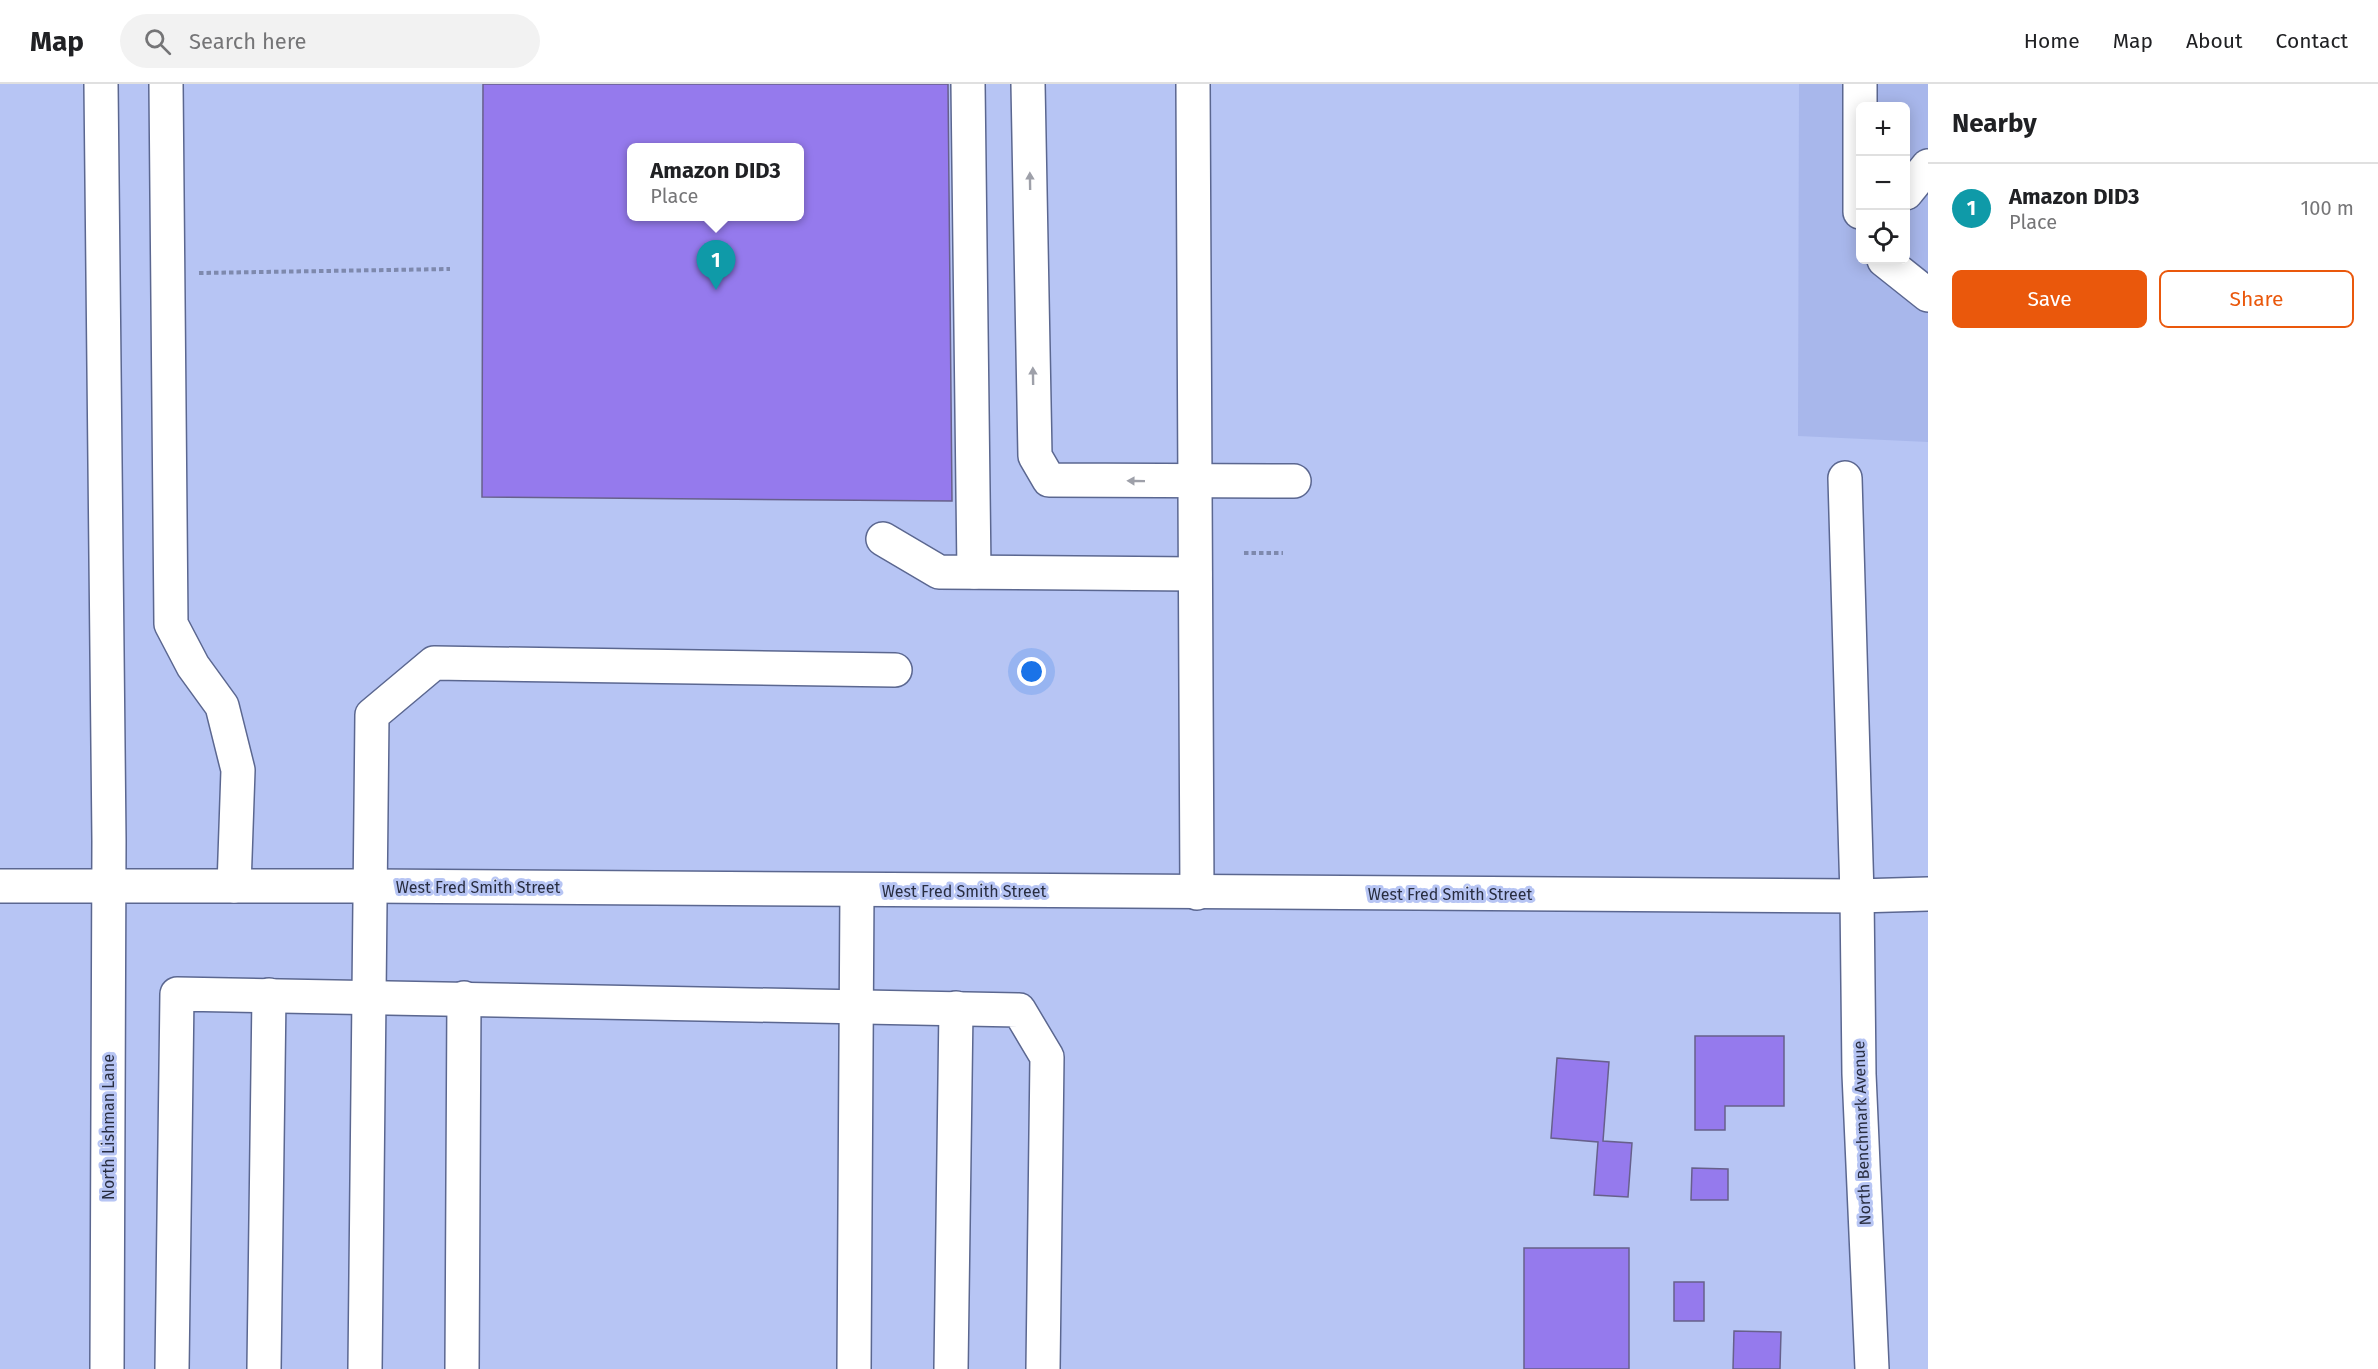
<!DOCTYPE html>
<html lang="en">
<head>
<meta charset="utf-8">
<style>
	body { margin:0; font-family:"Fira Sans",sans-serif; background:#f2f2f2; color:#202124 }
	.controls { position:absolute; right:18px; top:18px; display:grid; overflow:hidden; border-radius:9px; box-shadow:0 3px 15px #0003 }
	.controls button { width:54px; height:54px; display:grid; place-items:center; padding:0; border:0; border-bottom:2px solid #e0e0e0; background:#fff; color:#202124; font:30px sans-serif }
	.you { position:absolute; left:1032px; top:588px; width:21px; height:21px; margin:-15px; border:4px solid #fff; border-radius:50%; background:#1a73e8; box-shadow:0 0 0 9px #1a73e833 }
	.badge { display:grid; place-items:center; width:39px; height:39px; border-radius:50%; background:#ea580c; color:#fff; font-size:20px; font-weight:700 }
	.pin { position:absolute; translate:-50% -50px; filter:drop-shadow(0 2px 3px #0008) }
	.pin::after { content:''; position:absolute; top:32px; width:21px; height:18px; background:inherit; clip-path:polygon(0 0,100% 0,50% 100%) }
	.popup { position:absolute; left:627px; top:59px; width:177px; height:78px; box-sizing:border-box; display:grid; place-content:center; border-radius:9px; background:#fff; filter:drop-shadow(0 2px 4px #0005); font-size:20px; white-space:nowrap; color:#757577 }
	.popup b { font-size:22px; color:#202124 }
	.popup::after { content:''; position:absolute; left:50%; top:100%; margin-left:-12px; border:12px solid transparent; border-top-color:#fff }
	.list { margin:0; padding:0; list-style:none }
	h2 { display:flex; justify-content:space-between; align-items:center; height:78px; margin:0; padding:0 24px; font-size:26px }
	h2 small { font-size:20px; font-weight:400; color:#757577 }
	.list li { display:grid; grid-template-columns:39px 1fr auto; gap:18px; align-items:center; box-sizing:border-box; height:90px; padding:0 24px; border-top:2px solid #e0e0e0 }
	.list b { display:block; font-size:22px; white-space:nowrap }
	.list p { margin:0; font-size:20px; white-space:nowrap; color:#757577 }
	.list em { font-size:20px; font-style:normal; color:#757577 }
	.actions { display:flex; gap:12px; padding:18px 24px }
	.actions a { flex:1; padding:14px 0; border:2px solid #ea580c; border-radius:9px; text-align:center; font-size:21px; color:#ea580c }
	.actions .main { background:#ea580c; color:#fff }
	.icon { flex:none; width:33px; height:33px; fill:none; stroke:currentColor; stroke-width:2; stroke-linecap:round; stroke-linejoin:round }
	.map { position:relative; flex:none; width:1928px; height:1285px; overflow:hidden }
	header { display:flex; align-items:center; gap:36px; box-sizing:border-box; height:84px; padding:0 30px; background:#fff; border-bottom:2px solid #e0e0e0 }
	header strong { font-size:28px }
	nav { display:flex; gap:33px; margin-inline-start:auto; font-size:21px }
	.search { width:420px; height:54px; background:#f2f2f2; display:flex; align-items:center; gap:15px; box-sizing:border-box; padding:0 21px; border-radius:33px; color:#757577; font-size:22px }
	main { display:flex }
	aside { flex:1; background:#fff }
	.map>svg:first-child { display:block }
	.built { fill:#a8b7eb; fill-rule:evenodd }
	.building { fill:#957aed; stroke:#67608b; stroke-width:1.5; fill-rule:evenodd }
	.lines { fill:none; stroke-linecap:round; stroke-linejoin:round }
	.minor-casing { stroke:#5b6790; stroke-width:36 }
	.path { stroke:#7e89ad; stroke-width:4; stroke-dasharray:4.5 3; stroke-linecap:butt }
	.minor { stroke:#fff; stroke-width:33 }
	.oneway { fill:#9ea0a9 }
	.labels { text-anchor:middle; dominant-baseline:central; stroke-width:6; stroke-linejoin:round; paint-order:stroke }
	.street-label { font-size:16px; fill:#282d40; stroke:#b7c5f4 }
</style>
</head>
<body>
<header>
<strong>Map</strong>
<div class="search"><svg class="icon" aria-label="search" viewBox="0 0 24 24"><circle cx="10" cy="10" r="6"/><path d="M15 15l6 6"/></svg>Search here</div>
<nav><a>Home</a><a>Map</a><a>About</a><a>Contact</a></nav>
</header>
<main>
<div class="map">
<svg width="1928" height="1285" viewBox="0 0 1928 1285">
	<rect width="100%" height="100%" fill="#b7c5f4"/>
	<path class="built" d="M 1799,0 L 1928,0 L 1928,358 L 1798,352 ZM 1860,22 L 1906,22 L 1906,176 L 1860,176 Z"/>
	<g class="building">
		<path d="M 483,0 L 948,0 L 952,417 L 482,413 ZM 632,64 L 800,64 L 800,132 L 632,132 Z"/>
		<path d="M 1695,952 L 1784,952 L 1784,1022 L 1725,1022 L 1725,1046 L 1695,1046 Z"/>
		<path d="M 1557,974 L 1609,978 L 1603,1057 L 1632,1059 L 1628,1113 L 1594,1111 L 1598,1058 L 1551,1054 Z"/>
		<path d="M 1692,1084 L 1728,1085 L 1728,1116 L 1691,1116 Z"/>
		<rect x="1524" y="1164" width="105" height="121"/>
		<rect x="1674" y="1198" width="30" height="39"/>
		<path d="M 1734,1247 L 1781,1248 L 1780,1285 L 1733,1285 Z"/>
	</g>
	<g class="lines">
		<defs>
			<g id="minor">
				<path d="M 101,0 L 109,757 L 107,1285"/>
				<path d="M 166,0 L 171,540 L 193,582 L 222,622 L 238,686 L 234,802"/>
				<path d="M 968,0 L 974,488"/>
				<path d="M 1028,0 L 1035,372 L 1049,396 L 1294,397"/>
				<path d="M 1193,0 L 1197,809"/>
				<path d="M 1860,0 L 1860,128"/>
				<path d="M 1906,109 L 1928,82"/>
				<path d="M 1884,176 L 1928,211"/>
				<path d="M 1845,394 L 1857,812 L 1859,990 L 1872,1285"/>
				<path d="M 883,455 L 939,488 L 1195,490"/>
				<path d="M 0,802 L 369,802 L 1857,812 L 1928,810"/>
				<path d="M 172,1285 L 177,910 L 1019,926 L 1047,973 L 1043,1285"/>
				<path d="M 264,1285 L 269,911"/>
				<path d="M 365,1285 L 372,631 L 434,579 L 895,586"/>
				<path d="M 462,1285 L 464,914"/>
				<path d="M 854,1285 L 857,806"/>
				<path d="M 951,1285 L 956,924"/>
			</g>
		</defs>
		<use href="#minor" class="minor-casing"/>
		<g class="path">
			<path d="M 199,189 L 450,185"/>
			<path d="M 1244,469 L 1283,469"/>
		</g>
		<use href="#minor" class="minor"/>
	</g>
	<defs><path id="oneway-solid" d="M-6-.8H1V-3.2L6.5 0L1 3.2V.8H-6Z" transform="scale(1.5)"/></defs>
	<g class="oneway">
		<use href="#oneway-solid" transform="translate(1030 97) rotate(-91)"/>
		<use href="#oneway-solid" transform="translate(1033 292) rotate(-91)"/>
		<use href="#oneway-solid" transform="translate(1136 397) rotate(-179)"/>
	</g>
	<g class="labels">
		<g class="street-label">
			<text x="478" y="803">West Fred Smith Street</text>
			<text x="964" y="807">West Fred Smith Street</text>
			<text x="1450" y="810">West Fred Smith Street</text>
			<text transform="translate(108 1043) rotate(-90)">North Lishman Lane</text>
			<text transform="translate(1862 1049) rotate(-92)">North Benchmark Avenue</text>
		</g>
	</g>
</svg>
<div class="controls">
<button>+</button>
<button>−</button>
<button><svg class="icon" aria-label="locate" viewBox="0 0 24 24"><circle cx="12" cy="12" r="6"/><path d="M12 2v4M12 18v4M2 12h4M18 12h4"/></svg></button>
</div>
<div class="you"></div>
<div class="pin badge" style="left:716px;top:206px;background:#0f9aa8">1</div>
<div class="popup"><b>Amazon DID3</b>Place</div>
</div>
<aside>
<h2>Nearby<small></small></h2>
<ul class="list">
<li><span class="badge" style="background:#0f9aa8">1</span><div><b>Amazon DID3</b><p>Place</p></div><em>100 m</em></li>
</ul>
<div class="actions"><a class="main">Save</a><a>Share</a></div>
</aside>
</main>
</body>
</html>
